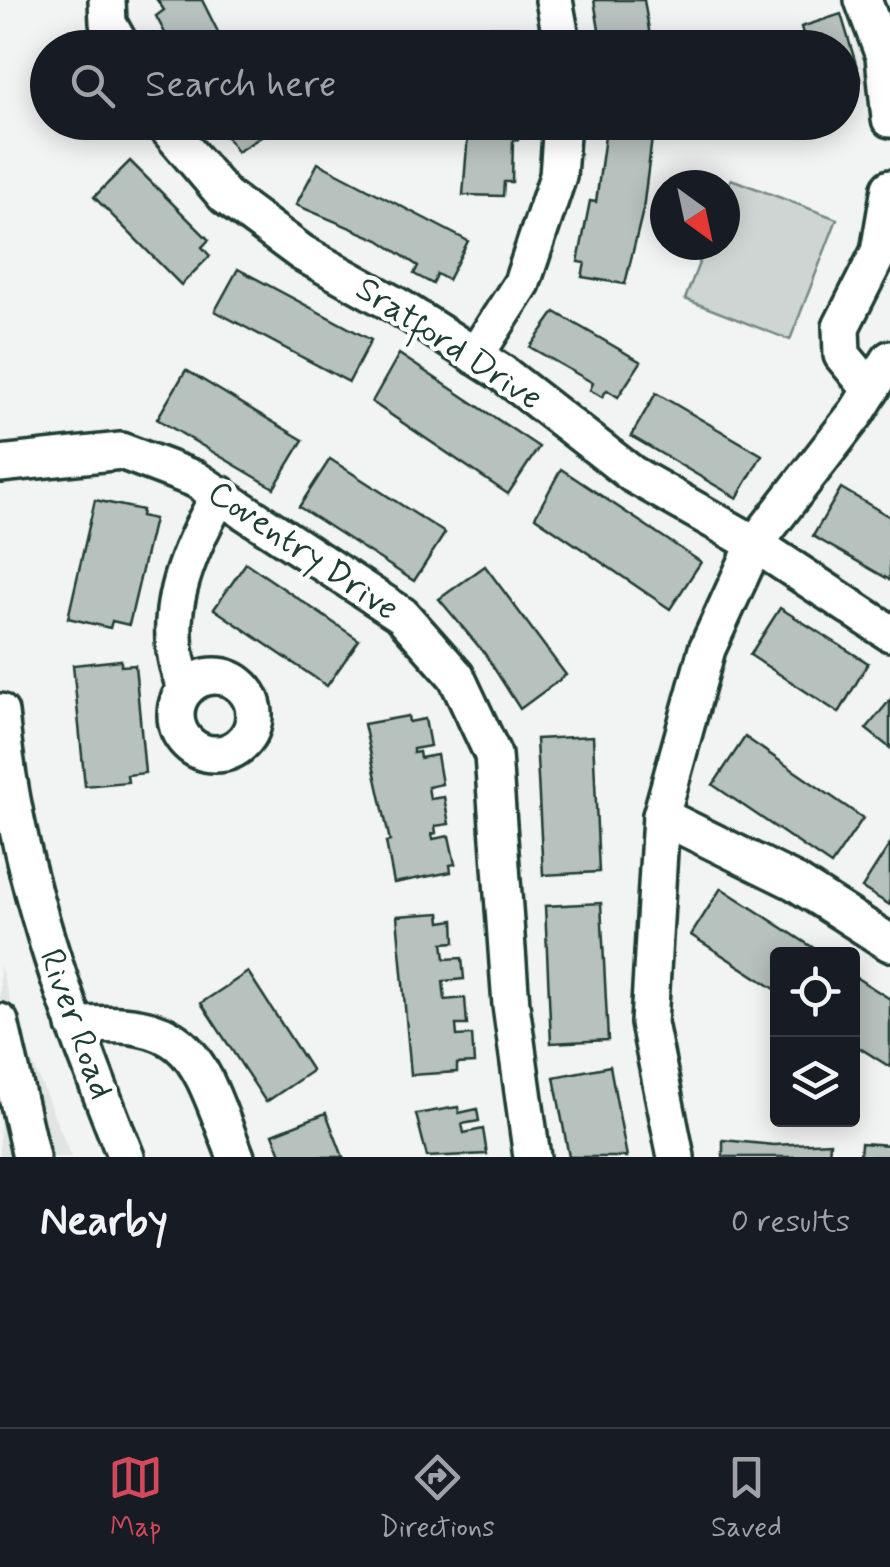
<!DOCTYPE html>
<html lang="en">
<head>
<meta charset="utf-8">
<style>
	body { margin:0; font-family:Mynerve,sans-serif; background:#242831; color:#f1f3f6 }
	.controls { position:absolute; right:30px; bottom:30px; display:grid; overflow:hidden; border-radius:10px; box-shadow:0 5px 25px #0003 }
	.controls button { width:90px; height:90px; display:grid; place-items:center; padding:0; border:0; border-bottom:2px solid #363941; background:#171b24; color:#f1f3f6; font:50px sans-serif }
	.compass { position:absolute; left:650px; top:170px; width:90px; height:90px; border-radius:50%; background:#171b24; box-shadow:0 5px 25px #0003; rotate:147deg }
	.list { margin:0; padding:0; list-style:none }
	h2 { display:flex; justify-content:space-between; align-items:center; height:130px; margin:0; padding:0 40px; font-size:42px }
	h2 small { font-size:32px; font-weight:400; color:#9ea1a6 }
	.icon { flex:none; width:55px; height:55px; fill:none; stroke:currentColor; stroke-width:2; stroke-linecap:round; stroke-linejoin:round }
	.map { position:relative; flex:none; width:890px; height:1157px; overflow:hidden }
	.search { position:absolute; background:#171b24; box-shadow:0 5px 25px #0003; left:30px; right:30px; top:30px; height:110px; display:flex; align-items:center; gap:25px; box-sizing:border-box; padding:0 35px; border-radius:55px; color:#9ea1a6; font-size:38px }
	.sheet { height:270px; background:#171b24 }
	nav { display:flex; justify-content:space-around; align-items:center; box-sizing:border-box; height:140px; border-top:2px solid #363941; background:#171b24; font-size:28px; color:#9ea1a6 }
	nav a { display:grid; justify-items:center; gap:5px }
	nav .on { color:#d1495b }
	.map>svg:first-child { display:block }
	.built { fill:#e0e4e3 }
	.green { fill:#ced5d3; stroke:#768984; stroke-width:2.5 }
	.building { fill:#b7c1bd; stroke:#1f3d34; stroke-width:2.5 }
	.lines { fill:none; stroke-linecap:round; stroke-linejoin:round }
	.minor-casing { stroke:#1f3d34; stroke-width:42 }
	.minor { stroke:#fff; stroke-width:35 }
	.labels { text-anchor:middle; dominant-baseline:central; stroke-width:9; stroke-linejoin:round; paint-order:stroke }
	.street-label { font-size:35px; fill:#1f3d34; stroke:#fff }
</style>
</head>
<body>
<div class="map">
<svg width="890" height="1157" viewBox="0 0 890 1157">
	<rect width="100%" height="100%" fill="#f2f3f3"/>
	<filter id="ink" filterUnits="userSpaceOnUse"><feTurbulence type="fractalNoise" baseFrequency=".01" numOctaves="2"/><feDisplacementMap in="SourceGraphic" scale="20" xChannelSelector="R" yChannelSelector="G"/><feConvolveMatrix kernelMatrix="1 2 1 2 8 2 1 2 1" color-interpolation-filters="sRGB"/></filter>
	<g filter="url(#ink)">
		<path class="built" d="M 0,965 L 15,1019 L 71,1157 L 0,1157 Z"/>
		<path class="green" d="M 731,179 L 837,219 L 790,340 L 685,299 L 706,245 L 725,245 L 725,195 Z"/>
		<g class="building">
			<path d="M 157,0 L 202,0 L 226,48 L 173,48 L 156,16 L 164,10 Z"/>
			<path d="M 594,0 L 644,0 L 652,48 L 602,48 Z"/>
			<path d="M 841,14 L 861,81 L 842,87 L 842,48 L 797,46 L 806,44 L 801,27 Z"/>
			<path d="M 469,27 L 518,27 L 518,48 L 470,48 Z"/>
			<path d="M 217,122 L 274,122 L 277,127 L 237,152 Z"/>
			<path d="M 469,122 L 520,122 L 518,140 L 513,140 L 512,182 L 504,182 L 503,196 L 463,195 Z"/>
			<path d="M 607,122 L 654,122 L 643,210 L 625,284 L 582,277 L 585,263 L 578,262 L 590,201 L 596,202 Z"/>
			<path d="M 130,161 L 209,240 L 202,247 L 210,256 L 181,285 L 94,197 Z"/>
			<path d="M 318,163 L 468,241 L 448,280 L 437,274 L 433,284 L 414,274 L 418,266 L 379,240 L 296,205 Z"/>
			<path d="M 238,269 L 371,340 L 349,382 L 215,311 Z"/>
			<path d="M 555,312 L 641,362 L 618,397 L 607,390 L 602,397 L 590,390 L 593,383 L 530,347 Z"/>
			<path d="M 399,354 L 539,447 L 508,494 L 372,402 Z"/>
			<path d="M 186,370 L 303,440 L 274,488 L 157,419 Z"/>
			<path d="M 656,393 L 762,455 L 737,498 L 631,436 Z"/>
			<path d="M 330,459 L 445,533 L 414,581 L 299,507 Z"/>
			<path d="M 561,469 L 701,562 L 670,609 L 535,517 Z"/>
			<path d="M 841,488 L 890,517 L 890,580 L 813,536 Z"/>
			<path d="M 95,500 L 142,510 L 141,516 L 154,519 L 129,625 L 112,621 L 110,628 L 68,618 Z"/>
			<path d="M 246,563 L 359,640 L 327,686 L 214,609 Z"/>
			<path d="M 485,566 L 566,675 L 520,709 L 485,654 L 439,599 Z"/>
			<path d="M 780,608 L 868,663 L 839,713 L 750,655 Z"/>
			<path d="M 121,660 L 121,666 L 135,665 L 145,773 L 127,775 L 128,782 L 85,786 L 73,665 Z"/>
			<path d="M 890,700 L 890,748 L 866,729 Z"/>
			<path d="M 408,716 L 409,722 L 425,719 L 430,746 L 413,749 L 413,753 L 419,752 L 420,758 L 437,755 L 442,784 L 428,787 L 430,799 L 444,797 L 449,824 L 435,826 L 436,833 L 432,834 L 433,839 L 449,836 L 455,864 L 450,865 L 451,872 L 394,883 L 386,842 L 390,841 L 364,724 Z"/>
			<path d="M 593,736 L 599,872 L 543,875 L 536,739 Z"/>
			<path d="M 745,737 L 863,818 L 831,865 L 713,785 Z"/>
			<path d="M 890,844 L 890,905 L 862,888 Z"/>
			<path d="M 721,888 L 823,954 L 778,954 L 778,991 L 691,935 Z"/>
			<path d="M 601,903 L 608,1040 L 551,1043 L 545,906 Z"/>
			<path d="M 440,913 L 441,922 L 454,920 L 455,942 L 443,943 L 445,959 L 462,958 L 464,979 L 443,981 L 445,1000 L 465,998 L 467,1025 L 456,1025 L 457,1036 L 472,1035 L 474,1063 L 457,1064 L 457,1072 L 411,1075 L 397,916 Z"/>
			<path d="M 248,972 L 312,1071 L 266,1102 L 201,1003 Z"/>
			<path d="M 852,975 L 890,999 L 890,1067 L 852,1043 Z"/>
			<path d="M 610,1066 L 627,1157 L 569,1157 L 554,1077 Z"/>
			<path d="M 458,1107 L 459,1113 L 477,1109 L 479,1121 L 462,1124 L 464,1133 L 483,1129 L 487,1154 L 427,1157 L 416,1114 Z"/>
			<path d="M 326,1113 L 343,1157 L 282,1157 L 273,1134 Z"/>
			<path d="M 723,1140 L 774,1145 L 830,1142 L 829,1157 L 723,1157 Z"/>
			<path d="M 861,1143 L 890,1145 L 890,1157 L 860,1157 Z"/>
		</g>
		<g class="lines">
			<defs>
				<g id="minor">
					<path d="M 107,0 L 108,23 L 122,48"/>
					<path d="M 554,0 L 563,48"/>
					<path d="M 863,0 L 884,56 L 890,119"/>
					<path d="M 162,122 L 225,196 L 302,253 L 399,307 L 502,373 L 632,474 L 755,544 L 890,633"/>
					<path d="M 475,356 L 522,283 L 558,176 L 562,122"/>
					<path d="M 871,390 L 842,355 L 841,327 L 879,252 L 890,188"/>
					<path d="M 0,464 L 121,451 L 195,479 L 402,615 L 456,676 L 493,755 L 511,1005 L 532,1157"/>
					<circle cx="215" cy="715" r="39"/>
					<path d="M 186,689 C 156,622 186,554 220,494"/>
					<path d="M 0,712 C 14,869 68,1012 126,1157"/>
					<path d="M 661,816 L 795,882 L 890,943"/>
					<path d="M 0,1022 L 31,1157"/>
					<path d="M 75,1026 C 195,1016 197,1059 236,1157"/>
					<path d="M 676,1157 L 649,1023 L 661,816 L 707,649 L 755,544 L 857,412 L 890,359"/>
				</g>
			</defs>
			<use href="#minor" class="minor-casing"/>
			<use href="#minor" class="minor"/>
		</g>
	</g>
	<g class="labels">
		<g class="street-label">
			<text transform="translate(449 344) rotate(33)">Sratford Drive</text>
			<text transform="translate(303 551) rotate(34)">Coventry Drive</text>
			<text transform="translate(76 1024) rotate(70)">River Road</text>
		</g>
	</g>
</svg>
<div class="controls">
<button><svg class="icon" aria-label="locate" viewBox="0 0 24 24"><circle cx="12" cy="12" r="6"/><path d="M12 2v4M12 18v4M2 12h4M18 12h4"/></svg></button>
<button><svg class="icon" aria-label="layers" viewBox="0 0 24 24"><path d="M12 4l9 5-9 5-9-5zM3 14l9 5 9-5"/></svg></button>
</div>
<svg class="compass" viewBox="-18 -18 36 36"><path d="M0-13l5 13h-10z" fill="#e53935"/><path d="M0 13l5-13h-10z" fill="#9ea1a6"/></svg>
<div class="search"><svg class="icon" aria-label="search" viewBox="0 0 24 24"><circle cx="10" cy="10" r="6"/><path d="M15 15l6 6"/></svg>Search here</div>
</div>
<section class="sheet">
<h2>Nearby<small>0 results</small></h2>
<ul class="list">
</ul>
</section>
<nav>
<a class="on"><svg class="icon" aria-label="map" viewBox="0 0 24 24"><path d="M3 6l6-2 6 2 6-2v14l-6 2-6-2-6 2zM9 4v14M15 6v14"/></svg>Map</a>
<a><svg class="icon" aria-label="directions" viewBox="0 0 24 24"><path d="M12 3l9 9-9 9-9-9zM9 14v-3h6M13 9l2 2-2 2"/></svg>Directions</a>
<a><svg class="icon" aria-label="saved" viewBox="0 0 24 24"><path d="M7 4h10v16l-5-4-5 4z"/></svg>Saved</a>
</nav>
</body>
</html>
